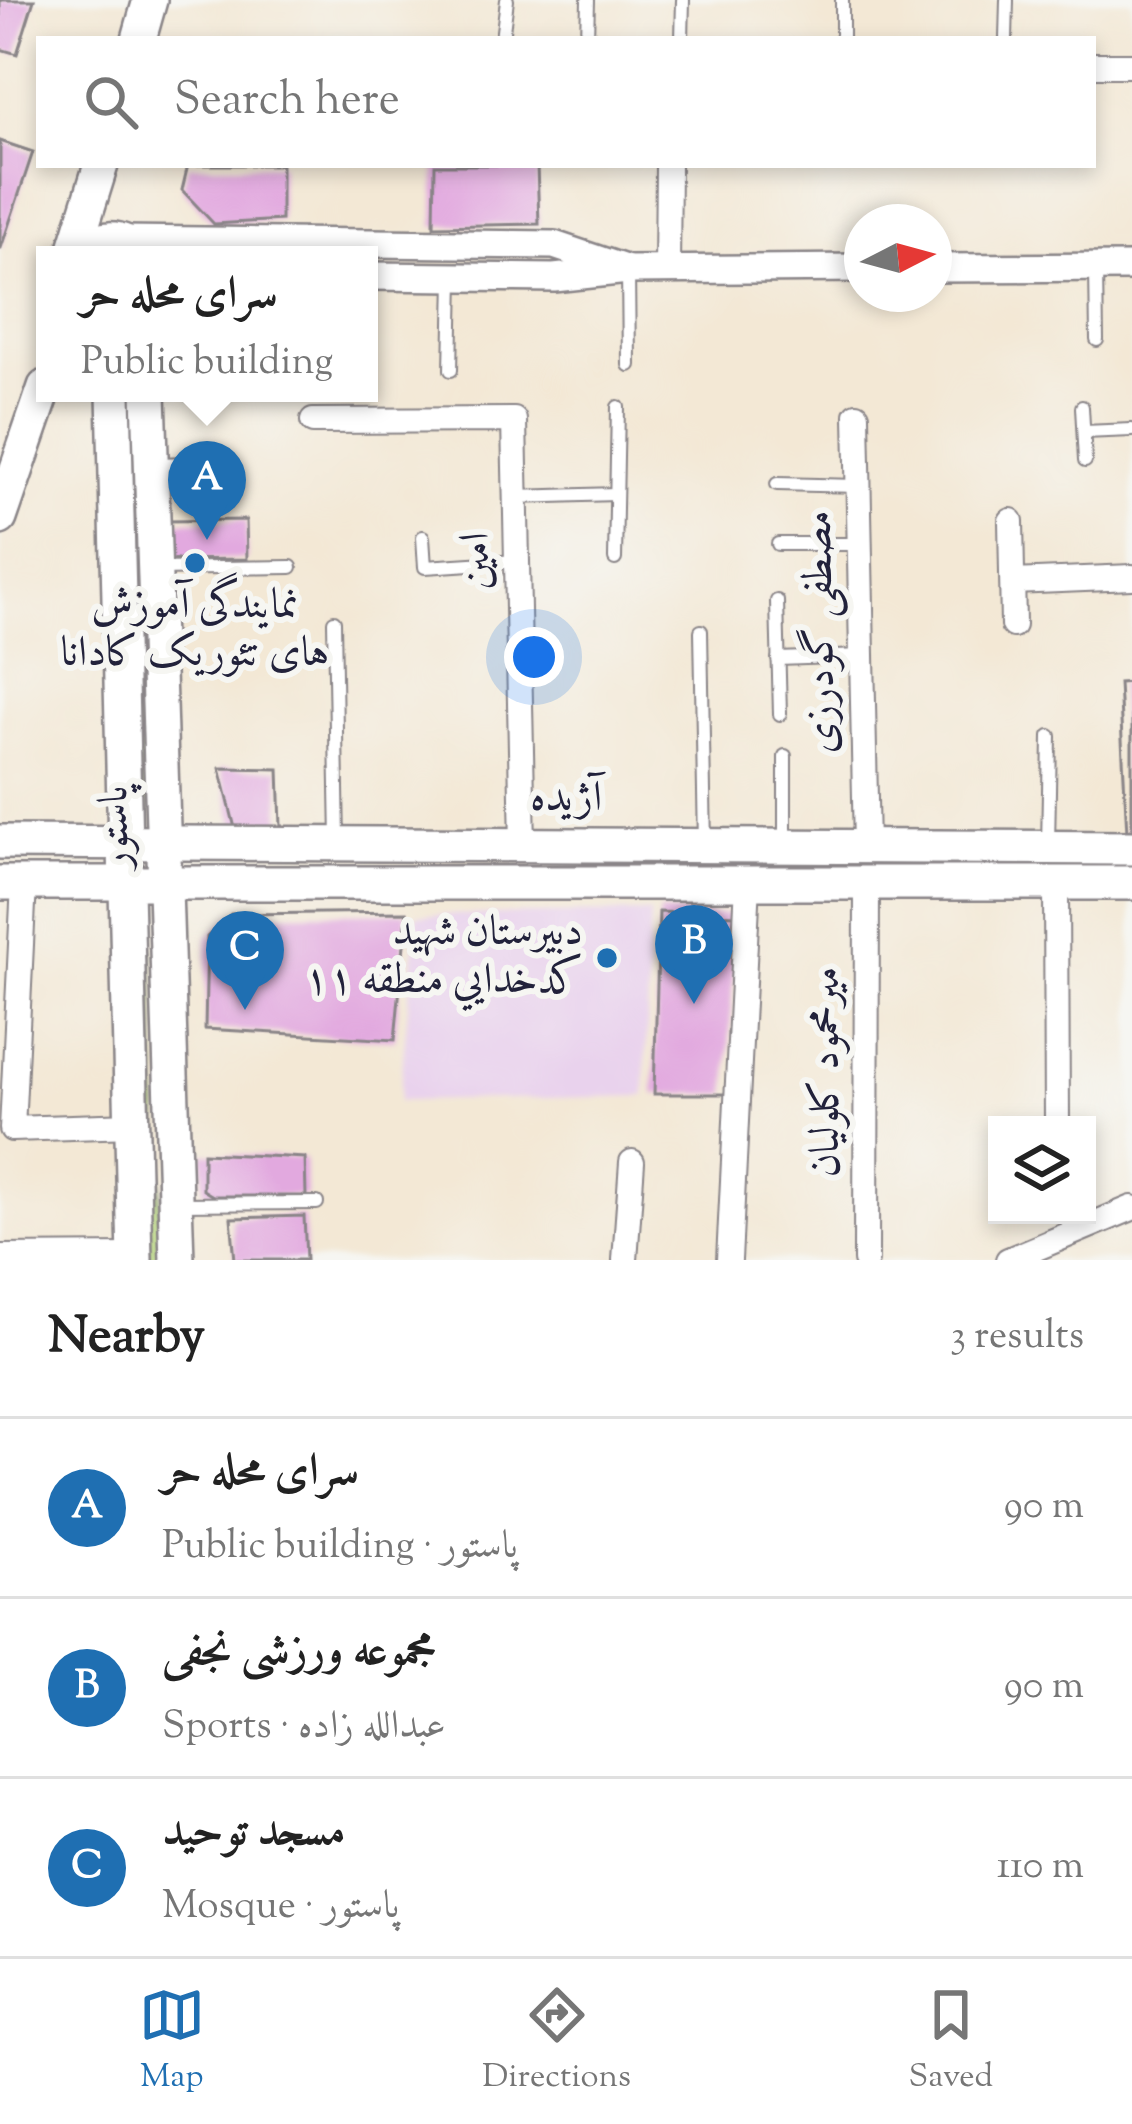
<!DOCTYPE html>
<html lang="en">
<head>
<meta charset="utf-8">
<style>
	body { margin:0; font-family:"Sorts Mill Goudy",Amiri,serif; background:#f2f2f2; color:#222 }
	.controls { position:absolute; right:36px; bottom:36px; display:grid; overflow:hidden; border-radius:0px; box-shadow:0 6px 18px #0003 }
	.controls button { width:108px; height:108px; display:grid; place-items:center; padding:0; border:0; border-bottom:3px solid #e0e0e0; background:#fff; color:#222; font:60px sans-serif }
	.compass { position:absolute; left:844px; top:204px; width:108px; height:108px; border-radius:50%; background:#fff; box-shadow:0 6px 18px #0003; rotate:84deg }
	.you { position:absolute; left:534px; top:657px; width:42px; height:42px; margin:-30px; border:9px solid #fff; border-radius:50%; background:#1a73e8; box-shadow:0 0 0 18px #1a73e833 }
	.badge { display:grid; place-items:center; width:78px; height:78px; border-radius:50%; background:#1f6fb2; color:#fff; font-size:39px; font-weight:700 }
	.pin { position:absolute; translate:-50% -99px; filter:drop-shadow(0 3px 6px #0008) }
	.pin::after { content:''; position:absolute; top:63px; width:42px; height:36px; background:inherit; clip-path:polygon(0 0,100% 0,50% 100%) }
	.popup { position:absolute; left:36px; top:246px; width:342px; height:156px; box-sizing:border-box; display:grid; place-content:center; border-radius:0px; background:#fff; filter:drop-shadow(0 3px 9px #0005); font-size:39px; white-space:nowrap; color:#767676 }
	.popup b { font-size:45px; color:#222 }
	.popup::after { content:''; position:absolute; left:50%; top:100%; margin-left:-24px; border:24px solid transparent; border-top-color:#fff }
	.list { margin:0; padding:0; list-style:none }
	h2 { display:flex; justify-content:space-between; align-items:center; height:156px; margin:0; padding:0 48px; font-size:51px }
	h2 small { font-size:39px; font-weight:400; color:#767676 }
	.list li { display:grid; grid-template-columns:78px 1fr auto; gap:36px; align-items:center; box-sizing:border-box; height:180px; padding:0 48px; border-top:3px solid #e0e0e0 }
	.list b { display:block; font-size:45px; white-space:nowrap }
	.list p { margin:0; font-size:39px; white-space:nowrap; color:#767676 }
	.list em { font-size:39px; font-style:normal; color:#767676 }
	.icon { flex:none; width:66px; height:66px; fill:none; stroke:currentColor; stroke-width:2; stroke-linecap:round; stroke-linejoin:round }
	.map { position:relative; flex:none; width:1132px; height:1260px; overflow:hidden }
	.search { position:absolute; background:#fff; box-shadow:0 6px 18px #0003; left:36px; right:36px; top:36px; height:132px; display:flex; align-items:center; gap:30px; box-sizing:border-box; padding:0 42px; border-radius:0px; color:#767676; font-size:45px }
	.sheet { height:696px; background:#fff }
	nav { display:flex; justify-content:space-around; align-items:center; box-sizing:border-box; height:168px; border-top:3px solid #e0e0e0; background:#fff; font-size:33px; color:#767676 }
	nav a { display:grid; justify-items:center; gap:6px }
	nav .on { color:#1f6fb2 }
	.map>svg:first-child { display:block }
	.built { fill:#e9d2ed }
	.green { fill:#b3d279; stroke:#6a7a5a; stroke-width:3 }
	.building { fill:#e2a9df }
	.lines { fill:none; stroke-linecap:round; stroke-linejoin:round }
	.service-casing { stroke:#8a8588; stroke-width:16 }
	.minor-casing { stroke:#8a8588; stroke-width:28 }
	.tertiary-casing { stroke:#8a8588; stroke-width:32 }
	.secondary-casing { stroke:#8a8588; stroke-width:38 }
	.service { stroke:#fff; stroke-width:12 }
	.minor { stroke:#fff; stroke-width:24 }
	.tertiary { stroke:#fff; stroke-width:27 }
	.secondary { stroke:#fff; stroke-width:33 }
	.poi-dot { fill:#1f6fb2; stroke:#f6f6f2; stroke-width:4.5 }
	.labels { text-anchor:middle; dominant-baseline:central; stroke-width:12; stroke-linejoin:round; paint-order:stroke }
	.street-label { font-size:42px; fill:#22223b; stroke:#f6f6f2 }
	.poi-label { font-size:42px; fill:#22223b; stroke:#f6f6f2 }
</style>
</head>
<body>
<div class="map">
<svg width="1132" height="1260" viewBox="0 0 1132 1260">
	<rect width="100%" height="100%" fill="#f6f6f2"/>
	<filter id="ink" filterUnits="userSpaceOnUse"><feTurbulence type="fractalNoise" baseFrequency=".00833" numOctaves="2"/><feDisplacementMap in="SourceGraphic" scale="24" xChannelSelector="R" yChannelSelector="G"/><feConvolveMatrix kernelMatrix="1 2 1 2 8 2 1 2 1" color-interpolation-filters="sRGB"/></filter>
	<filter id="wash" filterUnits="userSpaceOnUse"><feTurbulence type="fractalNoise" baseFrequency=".004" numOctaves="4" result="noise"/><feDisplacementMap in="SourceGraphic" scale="48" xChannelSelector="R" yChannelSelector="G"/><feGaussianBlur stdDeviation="2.7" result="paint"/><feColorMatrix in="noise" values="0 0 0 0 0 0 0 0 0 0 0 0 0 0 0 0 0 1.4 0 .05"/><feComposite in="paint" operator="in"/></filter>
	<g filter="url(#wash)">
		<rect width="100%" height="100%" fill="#f3e8d5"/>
		<path class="built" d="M 650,913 L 645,1096 L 399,1101 L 417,915 Z"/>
		<g class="green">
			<path d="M 126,393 L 138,393 L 150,832 L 138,832 Z"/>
			<path d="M 147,946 L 152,950 L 162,1260 L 148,1260 L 143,951 Z"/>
		</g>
		<g id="blocks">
			<g class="building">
				<path d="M 0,0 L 34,0 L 17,54 L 0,49 Z"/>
				<path d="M 0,141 L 33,152 L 1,248 L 0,248 Z"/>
				<path d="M 188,165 L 281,165 L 281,220 L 214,224 L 182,190 Z"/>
				<path d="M 435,165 L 537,165 L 539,224 L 434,226 Z"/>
				<path d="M 246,520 L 247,559 L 167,560 L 166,521 Z"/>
				<path d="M 1132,682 L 1132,833 L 1127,833 L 1119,683 Z"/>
				<path d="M 220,768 L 279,769 L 281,827 L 235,828 Z"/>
				<path d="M 407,912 L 395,1040 L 205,1029 L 207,937 L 231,914 Z"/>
				<path d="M 659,912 L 736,915 L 727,1094 L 654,1094 Z"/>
				<path d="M 203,1153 L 305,1158 L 306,1196 L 213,1196 L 203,1190 Z"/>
				<path d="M 304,1216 L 306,1260 L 235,1260 L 231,1218 Z"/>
			</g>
		</g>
	</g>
	<g filter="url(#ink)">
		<use href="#blocks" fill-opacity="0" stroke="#8a8588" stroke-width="3"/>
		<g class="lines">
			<defs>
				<g id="service">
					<path d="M 842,0 L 842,39"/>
					<path d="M 502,39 L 507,0"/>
					<path d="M 587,39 L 588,0"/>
					<path d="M 682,39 L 683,0"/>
					<path d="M 1006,39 L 1007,0"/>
					<path d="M 1096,268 L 1097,340"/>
					<path d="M 628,271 L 629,365"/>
					<path d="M 451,370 L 453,278"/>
					<path d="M 1082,407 L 1085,461"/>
					<path d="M 1084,432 L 1132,430"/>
					<path d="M 157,464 L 221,462"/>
					<path d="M 777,484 L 858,486"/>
					<path d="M 516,497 L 616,494"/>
					<path d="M 423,537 L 425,567 L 517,561"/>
					<path d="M 778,544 L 859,544"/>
					<path d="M 615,559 L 618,407"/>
					<path d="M 156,569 L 291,567"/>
					<path d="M 777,601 L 780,714"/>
					<path d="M 334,621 L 338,842"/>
					<path d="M 701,631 L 705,845"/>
					<path d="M 778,659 L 862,656"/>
					<path d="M 785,756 L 785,845"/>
					<path d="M 1048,847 L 1050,736"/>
					<path d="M 177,1204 L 317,1203"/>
				</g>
				<g id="minor">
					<path d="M 1093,65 L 1132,65"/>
					<path d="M 667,269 L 668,165"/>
					<path d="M 857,415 L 866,847"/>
					<path d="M 313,421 L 514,420 L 523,845"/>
					<path d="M 1011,521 L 1013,625"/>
					<path d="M 1013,582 L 1132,577"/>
					<path d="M 24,883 L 12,1129 L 132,1125"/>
					<path d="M 1056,883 L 1057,1125"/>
					<path d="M 0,1257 L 135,1256"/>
					<path d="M 625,1260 L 632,1162"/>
					<path d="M 729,1260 L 748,883"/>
					<path d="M 866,1260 L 867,883"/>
					<path d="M 1008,1260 L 1132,1208"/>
				</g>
				<g id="tertiary">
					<path d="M 121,240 L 554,245 L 628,270"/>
					<path d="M 934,268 L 1132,267"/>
					<path d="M 369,276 L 554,278 L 628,270 L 862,268"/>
				</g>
				<g id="secondary">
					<path d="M 139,39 L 150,0"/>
					<path d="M 73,255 L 101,165"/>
					<path d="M 76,255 C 97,234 122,233 142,255"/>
					<path d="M 114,393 L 135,1260"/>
					<path d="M 149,393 L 177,1260"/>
					<path d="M 0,518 L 45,387"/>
					<path d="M 0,842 L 1132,848"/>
					<path d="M 0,883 L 1132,883"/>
				</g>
			</defs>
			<use href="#service" class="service-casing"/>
			<use href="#minor" class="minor-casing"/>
			<use href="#tertiary" class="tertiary-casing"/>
			<use href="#secondary" class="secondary-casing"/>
			<use href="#service" class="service"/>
			<use href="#minor" class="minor"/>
			<use href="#tertiary" class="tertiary"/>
			<use href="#secondary" class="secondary"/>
		</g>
	</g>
	<g class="poi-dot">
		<circle cx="195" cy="563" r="12"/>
		<circle cx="607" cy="958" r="12"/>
	</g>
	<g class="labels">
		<g class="street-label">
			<text transform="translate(478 561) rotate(-91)">امین</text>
			<text transform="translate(822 632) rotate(-91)">مصطفی گودرزی</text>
			<text x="566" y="800">آژیده</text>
			<text transform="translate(117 827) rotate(-91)">پاستور</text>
			<text transform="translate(828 1072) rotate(-90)">میرمحمود کلولیان</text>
		</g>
		<g class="poi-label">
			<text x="195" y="607">نمایندگی آموزش<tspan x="195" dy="48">های تئوریک کادانا</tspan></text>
			<text x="583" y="934" text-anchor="end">دبيرستان شهيد<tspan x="583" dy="48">كدخدايي منطقه ١١</tspan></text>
		</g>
	</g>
</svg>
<div class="controls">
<button><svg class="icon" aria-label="layers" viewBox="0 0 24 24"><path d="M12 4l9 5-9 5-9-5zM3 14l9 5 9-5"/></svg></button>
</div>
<svg class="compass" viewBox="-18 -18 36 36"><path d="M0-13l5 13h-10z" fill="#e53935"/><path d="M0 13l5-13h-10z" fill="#767676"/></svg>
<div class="you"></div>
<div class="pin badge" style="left:207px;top:540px">A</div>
<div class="popup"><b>سرای محله حر</b>Public building</div>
<div class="pin badge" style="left:694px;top:1004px">B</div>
<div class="pin badge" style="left:245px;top:1010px">C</div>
<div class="search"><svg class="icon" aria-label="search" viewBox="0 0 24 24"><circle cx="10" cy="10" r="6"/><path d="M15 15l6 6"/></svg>Search here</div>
</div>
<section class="sheet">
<h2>Nearby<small>3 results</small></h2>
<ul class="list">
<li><span class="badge">A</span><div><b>سرای محله حر</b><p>Public building · پاستور</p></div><em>90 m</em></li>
<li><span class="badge">B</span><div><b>مجموعه ورزشی نجفی</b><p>Sports · عبدالله زاده</p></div><em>90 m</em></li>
<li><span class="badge">C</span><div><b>مسجد توحید</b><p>Mosque · پاستور</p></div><em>110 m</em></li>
</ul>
</section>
<nav>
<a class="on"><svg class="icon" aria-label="map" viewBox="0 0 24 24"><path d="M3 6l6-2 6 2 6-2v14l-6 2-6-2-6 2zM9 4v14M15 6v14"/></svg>Map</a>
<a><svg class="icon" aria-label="directions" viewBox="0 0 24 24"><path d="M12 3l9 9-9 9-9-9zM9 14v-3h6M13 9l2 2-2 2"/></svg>Directions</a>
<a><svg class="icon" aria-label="saved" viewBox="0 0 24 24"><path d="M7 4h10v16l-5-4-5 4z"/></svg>Saved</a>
</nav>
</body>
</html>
